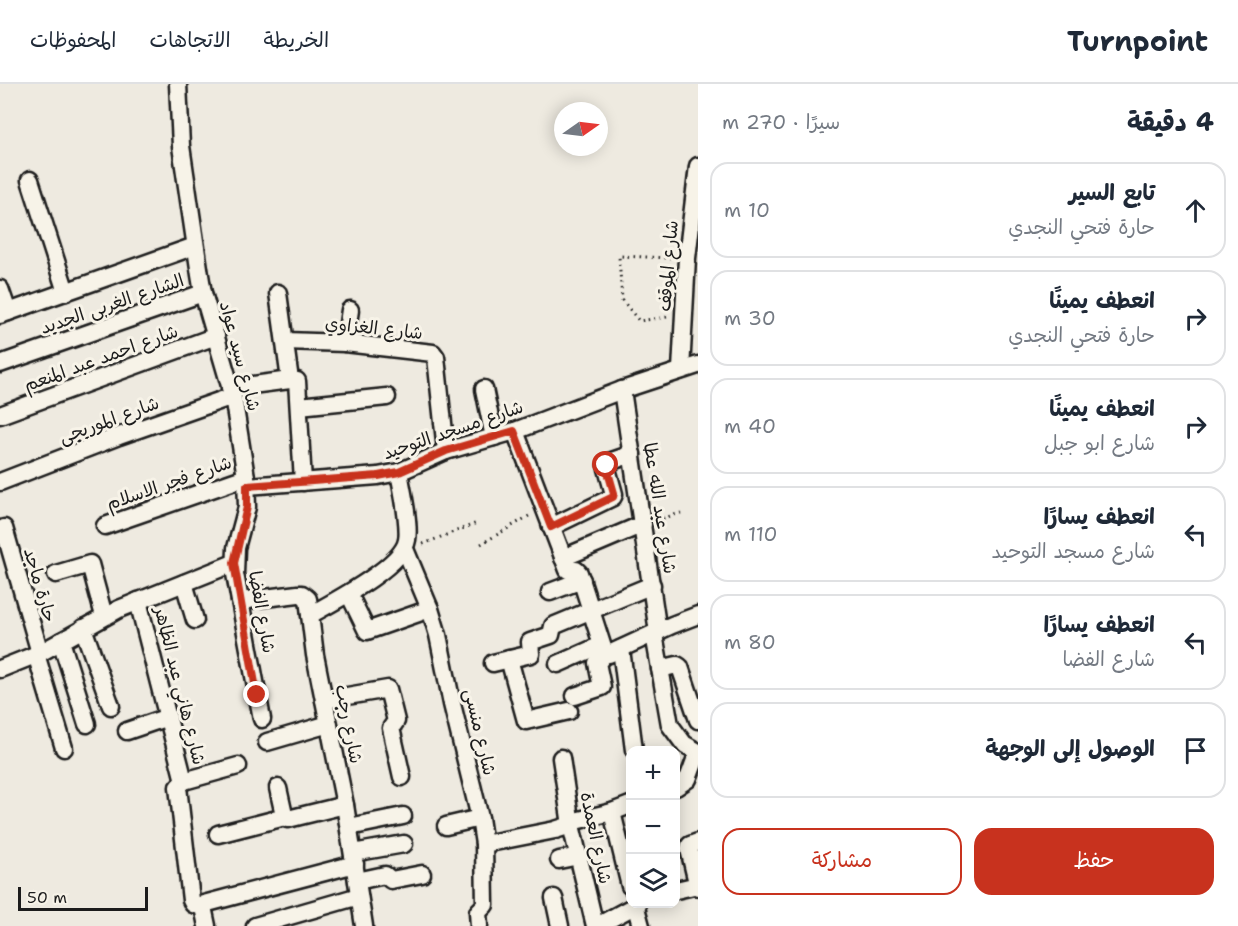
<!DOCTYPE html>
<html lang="ar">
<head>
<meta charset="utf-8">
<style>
	body { margin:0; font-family:"Shantell Sans","Playpen Sans Arabic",sans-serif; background:#f6f6f7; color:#1f2937; direction:rtl }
	.controls { position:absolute; right:18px; bottom:18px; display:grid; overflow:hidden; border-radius:12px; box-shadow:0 3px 15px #0003 }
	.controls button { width:54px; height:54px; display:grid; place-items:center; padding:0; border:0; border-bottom:2px solid #e0e1e3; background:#fff; color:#1f2937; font:30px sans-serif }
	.compass { position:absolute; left:554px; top:18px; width:54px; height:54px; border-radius:50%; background:#fff; box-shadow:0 3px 15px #0003; rotate:76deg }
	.scale { position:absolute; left:18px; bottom:15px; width:130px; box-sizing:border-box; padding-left:6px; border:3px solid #1c1c1c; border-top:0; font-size:16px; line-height:21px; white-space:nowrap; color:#1c1c1c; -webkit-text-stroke:4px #f7f3e8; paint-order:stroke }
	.stop { position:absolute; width:18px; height:18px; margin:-14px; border:4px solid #c8321e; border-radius:50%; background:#fff }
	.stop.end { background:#c8321e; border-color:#fff; box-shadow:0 2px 6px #0008 }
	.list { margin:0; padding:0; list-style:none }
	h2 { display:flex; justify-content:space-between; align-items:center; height:78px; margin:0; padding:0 24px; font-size:26px }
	h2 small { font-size:20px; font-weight:400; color:#747a83 }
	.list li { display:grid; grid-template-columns:39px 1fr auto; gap:18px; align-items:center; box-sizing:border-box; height:96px; margin:0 12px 12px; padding:0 12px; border:2px solid #e0e1e3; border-radius:18px }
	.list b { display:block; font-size:22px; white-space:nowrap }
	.list p { margin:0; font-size:20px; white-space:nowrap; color:#747a83 }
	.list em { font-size:20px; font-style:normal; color:#747a83 }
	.actions { display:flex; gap:12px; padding:18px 24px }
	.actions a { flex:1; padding:14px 0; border:2px solid #c8321e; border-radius:18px; text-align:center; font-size:21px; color:#c8321e }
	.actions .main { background:#c8321e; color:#fff }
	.icon { flex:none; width:33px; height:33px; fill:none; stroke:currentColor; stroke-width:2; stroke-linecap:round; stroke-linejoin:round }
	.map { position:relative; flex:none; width:698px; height:842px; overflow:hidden; direction:ltr }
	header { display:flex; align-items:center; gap:36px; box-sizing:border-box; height:84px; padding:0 30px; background:#fff; border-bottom:2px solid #e0e1e3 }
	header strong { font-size:28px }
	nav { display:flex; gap:33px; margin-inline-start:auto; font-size:21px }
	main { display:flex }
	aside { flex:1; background:#fff }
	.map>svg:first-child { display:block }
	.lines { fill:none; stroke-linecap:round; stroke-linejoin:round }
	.street-casing { stroke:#1c1c1c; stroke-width:21 }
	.path { stroke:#1c1c1c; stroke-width:3; stroke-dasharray:1.5 4.5; stroke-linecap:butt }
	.street { stroke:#f7f3e8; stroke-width:16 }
	.route { stroke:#c8321e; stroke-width:8 }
	.labels { text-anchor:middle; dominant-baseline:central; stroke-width:6; stroke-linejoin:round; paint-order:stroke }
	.street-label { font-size:18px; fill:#1c1c1c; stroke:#f7f3e8 }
</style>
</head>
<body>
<header>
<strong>Turnpoint</strong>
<nav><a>الخريطة</a><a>الاتجاهات</a><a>المحفوظات</a></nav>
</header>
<main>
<aside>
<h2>4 دقيقة<small>سيرًا · 270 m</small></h2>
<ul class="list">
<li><svg class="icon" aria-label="ahead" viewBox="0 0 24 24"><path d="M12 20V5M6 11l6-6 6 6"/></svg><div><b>تابع السير</b><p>حارة فتحي النجدي</p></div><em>10 m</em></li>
<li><svg class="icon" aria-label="right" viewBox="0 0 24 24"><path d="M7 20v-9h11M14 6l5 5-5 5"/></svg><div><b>انعطف يمينًا</b><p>حارة فتحي النجدي</p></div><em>30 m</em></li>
<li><svg class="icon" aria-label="right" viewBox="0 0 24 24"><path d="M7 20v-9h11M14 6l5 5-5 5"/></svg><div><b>انعطف يمينًا</b><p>شارع ابو جبل</p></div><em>40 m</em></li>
<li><svg class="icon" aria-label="left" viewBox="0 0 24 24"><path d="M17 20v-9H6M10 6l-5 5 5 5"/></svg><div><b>انعطف يسارًا</b><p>شارع مسجد التوحيد</p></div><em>110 m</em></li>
<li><svg class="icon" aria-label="left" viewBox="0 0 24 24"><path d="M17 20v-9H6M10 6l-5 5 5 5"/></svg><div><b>انعطف يسارًا</b><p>شارع الفضا</p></div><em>80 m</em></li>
<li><svg class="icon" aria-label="arrive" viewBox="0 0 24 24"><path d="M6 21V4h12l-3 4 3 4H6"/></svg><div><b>الوصول إلى الوجهة</b></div></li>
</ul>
<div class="actions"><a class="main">حفظ</a><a>مشاركة</a></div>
</aside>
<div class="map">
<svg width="698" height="842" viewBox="0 0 698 842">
	<rect width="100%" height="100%" fill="#eeeae0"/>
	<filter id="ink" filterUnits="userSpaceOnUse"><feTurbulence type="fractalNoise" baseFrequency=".0167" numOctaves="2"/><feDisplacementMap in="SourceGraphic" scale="12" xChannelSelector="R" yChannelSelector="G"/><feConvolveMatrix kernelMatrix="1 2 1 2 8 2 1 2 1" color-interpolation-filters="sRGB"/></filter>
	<g filter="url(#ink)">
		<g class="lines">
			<defs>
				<g id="street">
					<path d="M 178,0 L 181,62 L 200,191 L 203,209 L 233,312 L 246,393 L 247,423 L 236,464 L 235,490 L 262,635"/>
					<path d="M 30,96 L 66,208"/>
					<path d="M 0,205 L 8,228"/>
					<path d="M 278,209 L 290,296"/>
					<path d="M 0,231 L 195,162"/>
					<path d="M 285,257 L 345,259 L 433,269 L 436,273 L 446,367"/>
					<path d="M 345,259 L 350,226"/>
					<path d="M 0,280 L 203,209"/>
					<path d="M 681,286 L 687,174 L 698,82"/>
					<path d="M 230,304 L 290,296 L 297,297 L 303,398"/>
					<path d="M 484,305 L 494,353"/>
					<path d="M 622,306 L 658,548"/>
					<path d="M 299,322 L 387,313"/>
					<path d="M 0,331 L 216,252"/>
					<path d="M 515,347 L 568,486 L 576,486 L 579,489 L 605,570 L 609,570 L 672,541 L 698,531"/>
					<path d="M 0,398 L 119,352 L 233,312"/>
					<path d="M 247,402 L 378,392 L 399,388 L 446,367 L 515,347 L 622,306 L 698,281"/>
					<path d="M 105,442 L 246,393"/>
					<path d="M 551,443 L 613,413 L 614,410 L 606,381 L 609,378 L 632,370"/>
					<path d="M 4,444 L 40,569"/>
					<path d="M 405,465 L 430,525 L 438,551 L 452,620 L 480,734 L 484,760 L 485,821 L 478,828 L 479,842"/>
					<path d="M 563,474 L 643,440"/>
					<path d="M 56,490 L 90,480 L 104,532"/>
					<path d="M 184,499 L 195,536"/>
					<path d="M 550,508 L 582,496"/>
					<path d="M 349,510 L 367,547 L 430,525"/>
					<path d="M 138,517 L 184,697"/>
					<path d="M 240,517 L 298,510 L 302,510 L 308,515 L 315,571 L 345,721 L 364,842"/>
					<path d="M 310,531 C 333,518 403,482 407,456 C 410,440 402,405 399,388"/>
					<path d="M 83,544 L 111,622"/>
					<path d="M 654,550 L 670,641 L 684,660 L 698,668"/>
					<path d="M 61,557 L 87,640"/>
					<path d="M 621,565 L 634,666"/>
					<path d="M 36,570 L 64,664"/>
					<path d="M 509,575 L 526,637 L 569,627"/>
					<path d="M 493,579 L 531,570 L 530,558 L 551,551 L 553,542 L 652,501"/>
					<path d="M 558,580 L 601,561"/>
					<path d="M 0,585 L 40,569 L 119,525 L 234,479"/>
					<path d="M 660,585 L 677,581 L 680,583 L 698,636"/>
					<path d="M 575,612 L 602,603 L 597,579 L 605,570"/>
					<path d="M 324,616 L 388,605 L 396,637 L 391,644 L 402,693"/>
					<path d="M 127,647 L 168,633"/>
					<path d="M 267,658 L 329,640"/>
					<path d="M 561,674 L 571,741 L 595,842"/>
					<path d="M 676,703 L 688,695 L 698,668"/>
					<path d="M 278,704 L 284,731 L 288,735 L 345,721"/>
					<path d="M 612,728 L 630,802"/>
					<path d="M 571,738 L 612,728 L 630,721"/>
					<path d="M 446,742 L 480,734"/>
					<path d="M 349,743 L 403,732"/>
					<path d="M 218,750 L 285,733"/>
					<path d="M 698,758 L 690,761 L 689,765 L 698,803"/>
					<path d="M 484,760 L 555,746 L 571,741"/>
					<path d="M 353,769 L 404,760"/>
					<path d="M 559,776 L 579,772"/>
					<path d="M 357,797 L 385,791 L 391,796 L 422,790"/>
					<path d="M 676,806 L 698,801"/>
					<path d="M 554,814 L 560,842"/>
					<path d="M 635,820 L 641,842"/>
					<path d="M 200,821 L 355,780"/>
					<path d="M 207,842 L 203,823 L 193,820 L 191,816 L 178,703 L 184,697 L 238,682"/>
					<path d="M 255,842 L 359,812"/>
					<path d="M 597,842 L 638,820"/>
				</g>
			</defs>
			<use href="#street" class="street-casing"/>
			<g class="path">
				<path d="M 667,233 L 639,237 L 622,216 L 619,172 L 670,174"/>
				<path d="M 657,436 L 681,429"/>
				<path d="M 423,460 L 477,439"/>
				<path d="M 481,460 L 529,432"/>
			</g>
			<use href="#street" class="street"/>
		</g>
	</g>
	<g class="lines" filter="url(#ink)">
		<path class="route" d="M 257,611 L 234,479 L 247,423 L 247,402 L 378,392 L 399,388 L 446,367 L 514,347 L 551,443 L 613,413 L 614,409 L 606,381"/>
	</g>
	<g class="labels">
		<g class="street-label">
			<text transform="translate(668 182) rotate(-85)">شارع الموقف</text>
			<text transform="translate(112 220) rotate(-19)">الشارع الغربى الجديد</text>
			<text transform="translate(374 244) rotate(6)">شارع الغزاوي</text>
			<text transform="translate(240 272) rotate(75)">شارع سيد عواد</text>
			<text transform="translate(101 274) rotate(-20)">شارع احمد عبد المنعم</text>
			<text transform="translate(109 336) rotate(-20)">شارع الموريجى</text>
			<text transform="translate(453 346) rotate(-19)">شارع مسجد التوحيد</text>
			<text transform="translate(169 399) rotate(-19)">شارع فجر الاسلام</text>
			<text transform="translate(660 424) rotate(81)">شارع عبد الله عطا</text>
			<text transform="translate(40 501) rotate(74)">حارة ماجد</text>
			<text transform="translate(262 528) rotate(80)">شارع الفضا</text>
			<text transform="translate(180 602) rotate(76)">شارع هاني عبد الظاهر</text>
			<text transform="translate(349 640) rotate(79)">شارع رجب</text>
			<text transform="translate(480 648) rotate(77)">شارع منسى</text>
			<text transform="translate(596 754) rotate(78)">شارع العمدة</text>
		</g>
	</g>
</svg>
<div class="controls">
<button>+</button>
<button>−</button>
<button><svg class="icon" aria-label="layers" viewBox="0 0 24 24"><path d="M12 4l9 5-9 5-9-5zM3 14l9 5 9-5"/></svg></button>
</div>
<svg class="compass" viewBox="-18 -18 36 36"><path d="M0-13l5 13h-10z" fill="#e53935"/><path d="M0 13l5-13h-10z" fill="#747a83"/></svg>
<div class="scale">50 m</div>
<div class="stop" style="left:606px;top:381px"></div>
<div class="stop end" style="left:257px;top:611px"></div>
</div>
</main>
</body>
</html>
